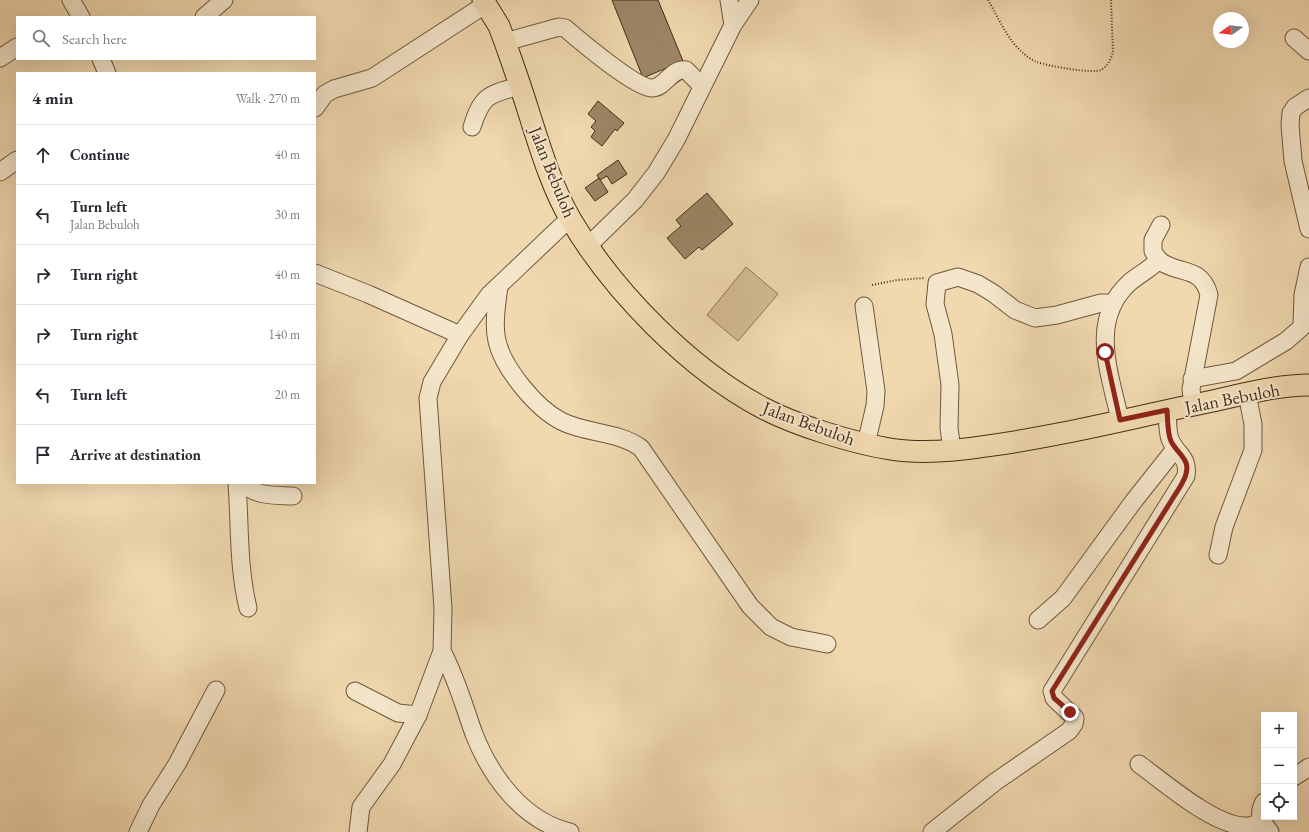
<!DOCTYPE html>
<html lang="en">
<head>
<meta charset="utf-8">
<style>
	body { margin:0; font-family:"EB Garamond",serif; background:#f2f2f3; color:#2b2b33 }
	.controls { position:absolute; right:12px; bottom:12px; display:grid; overflow:hidden; border-radius:0px; box-shadow:0 4px 16px #0002 }
	.controls button { width:36px; height:36px; display:grid; place-items:center; padding:0; border:0; border-bottom:1px solid #e1e1e2; background:#fff; color:#2b2b33; font:20px sans-serif }
	.compass { position:absolute; left:1213px; top:12px; width:36px; height:36px; border-radius:50%; background:#fff; box-shadow:0 4px 16px #0002; rotate:256deg }
	.stop { position:absolute; width:12px; height:12px; margin:-9px; border:3px solid #8f2418; border-radius:50%; background:#fff }
	.stop.end { background:#8f2418; border-color:#fff; box-shadow:0 1px 4px #0008 }
	.list { margin:0; padding:0; list-style:none }
	h2 { display:flex; justify-content:space-between; align-items:center; height:52px; margin:0; padding:0 16px; font-size:17px }
	h2 small { font-size:13px; font-weight:400; color:#7c7c81 }
	.list li { display:grid; grid-template-columns:26px 1fr auto; gap:12px; align-items:center; box-sizing:border-box; height:60px; padding:0 16px; border-top:1px solid #e1e1e2 }
	.list b { display:block; font-size:15px; white-space:nowrap }
	.list p { margin:0; font-size:13px; white-space:nowrap; color:#7c7c81 }
	.list em { font-size:13px; font-style:normal; color:#7c7c81 }
	.icon { flex:none; width:22px; height:22px; fill:none; stroke:currentColor; stroke-width:2; stroke-linecap:round; stroke-linejoin:round }
	.map { position:relative; flex:none; width:1309px; height:832px; overflow:hidden }
	.search { position:absolute; background:#fff; box-shadow:0 4px 16px #0002; left:16px; top:16px; width:300px; height:44px; display:flex; align-items:center; gap:10px; box-sizing:border-box; padding:0 14px; border-radius:0px; color:#7c7c81; font-size:15px }
	.panel { position:absolute; background:#fff; box-shadow:0 4px 16px #0002; left:16px; top:72px; width:300px; height:412px; border-radius:0px }
	.map>svg:first-child { display:block }
	.green { fill:#d3bb95; stroke:#8b7456 }
	.building { fill:#9d8666; stroke:#432e17 }
	.lines { fill:none; stroke-linecap:round; stroke-linejoin:round }
	.minor-casing { stroke:#6e583d; stroke-width:19 }
	.major-casing { stroke:#432e17; stroke-width:23 }
	.path { stroke:#432e17; stroke-width:2; stroke-dasharray:1 2; stroke-linecap:butt }
	.minor { stroke:#f5e6cb; stroke-width:17 }
	.major { stroke:#f0d8af; stroke-width:21 }
	.route { stroke:#8f2418; stroke-width:5 }
	.labels { text-anchor:middle; dominant-baseline:central; stroke-width:4; stroke-linejoin:round; paint-order:stroke }
	.street-label { font-size:18px; fill:#432e17; stroke:#f5e6cb }
</style>
</head>
<body>
<div class="map">
<svg width="1309" height="832" viewBox="0 0 1309 832">
	<rect width="100%" height="100%" fill="#f0d8af"/>
	<filter id="stains"><feTurbulence type="fractalNoise" baseFrequency=".005" numOctaves="4"/><feColorMatrix values="0 0 0 0 .2 0 0 0 0 .09 0 0 0 0 .02 0 0 0 .5 -.17"/></filter>
	<radialGradient id="worn" r=".72"><stop offset=".6" stop-color="#630" stop-opacity="0"/><stop offset="1" stop-color="#630" stop-opacity=".3"/></radialGradient>
	<path class="green" d="M 746,267 L 778,294 L 738,341 L 707,315 Z"/>
	<g class="building">
		<path d="M 612,0 L 658,0 L 683,61 L 643,78 Z"/>
		<path d="M 598,101 L 624,123 L 617,131 L 615,129 L 602,146 L 591,137 L 595,131 L 591,127 L 596,121 L 588,114 Z"/>
		<path d="M 618,160 L 627,174 L 612,184 L 607,176 L 600,180 L 597,175 Z"/>
		<path d="M 599,178 L 608,192 L 595,201 L 585,188 Z"/>
		<path d="M 707,193 L 733,224 L 702,250 L 699,247 L 685,259 L 667,238 L 681,226 L 676,220 Z"/>
	</g>
	<g class="lines">
		<defs>
			<g id="minor">
				<path d="M 71,0 L 81,17"/>
				<path d="M 729,0 L 733,25"/>
				<path d="M 204,17 L 224,0"/>
				<path d="M 1294,38 L 1309,51"/>
				<path d="M 505,42 L 559,27 L 565,28 C 579,40 636,88 652,88 C 665,88 671,68 686,70 L 702,86"/>
				<path d="M 0,58 L 17,47"/>
				<path d="M 101,59 L 107,73"/>
				<path d="M 1309,98 L 1295,107 L 1291,113 L 1290,125 L 1293,161 L 1309,229"/>
				<path d="M 315,108 L 325,94 L 334,89 L 372,78 L 486,4"/>
				<path d="M 472,127 C 482,95 489,94 520,86"/>
				<path d="M 0,172 L 17,160"/>
				<path d="M 1161,225 L 1153,240 L 1153,251 C 1155,255 1158,260 1163,263 C 1181,274 1202,267 1209,295 L 1191,389 L 1193,405"/>
				<path d="M 588,246 L 635,200 L 656,173 L 676,140 L 733,25 L 750,0"/>
				<path d="M 315,273 L 368,294 L 460,335"/>
				<path d="M 499,286 C 497,303 493,324 497,341 C 503,368 536,408 561,421 C 586,434 618,431 641,448 L 750,606 L 771,627 L 791,637 L 827,644"/>
				<path d="M 864,306 L 876,391 L 875,406 L 866,444"/>
				<path d="M 1302,326 L 1303,295 L 1309,267"/>
				<path d="M 1192,379 L 1236,371 L 1286,341 L 1309,321"/>
				<path d="M 1120,420 C 1110,373 1088,320 1130,282 C 1140,274 1150,269 1159,260"/>
				<path d="M 952,450 L 949,428 L 950,385 L 943,334 L 935,304 L 937,283 L 958,277 L 978,284 L 993,293 L 1015,310 L 1035,318 L 1057,315 L 1101,303 L 1113,303"/>
				<path d="M 237,483 C 240,525 238,567 248,608"/>
				<path d="M 242,483 C 258,497 273,495 293,496"/>
				<path d="M 1218,555 L 1224,527 L 1253,450 L 1253,424 L 1247,394"/>
				<path d="M 1038,620 L 1063,598 L 1133,502 L 1175,449"/>
				<path d="M 442,651 C 456,677 464,706 474,734 C 491,777 523,821 570,832"/>
				<path d="M 355,691 L 398,713 L 418,715"/>
				<path d="M 1139,764 C 1164,782 1213,825 1244,826 C 1250,827 1256,824 1262,821"/>
				<path d="M 1294,777 L 1309,767"/>
				<path d="M 1264,802 C 1257,814 1262,822 1270,832"/>
				<path d="M 138,832 L 151,805 L 177,764 L 216,690"/>
				<path d="M 358,832 L 361,807 L 392,764 L 418,715 L 442,651 L 443,608 L 428,398 L 432,382 L 460,335 L 489,295 L 570,218"/>
				<path d="M 932,832 L 995,782 L 1069,731 L 1074,724 L 1075,718 L 1054,698 L 1052,691 L 1186,476 C 1189,456 1177,456 1170,439 C 1167,431 1168,419 1167,410"/>
			</g>
			<path id="major" d="M 483,0 L 499,26 L 505,42 C 513,65 521,87 528,110 C 540,147 551,186 571,220 C 613,291 689,369 763,408 C 795,425 853,443 890,449 C 921,454 955,451 987,446 C 1061,436 1134,417 1208,402 C 1240,395 1276,385 1309,385"/>
		</defs>
		<use href="#minor" class="minor-casing"/>
		<use href="#major" class="major-casing"/>
		<g class="path">
			<path d="M 988,0 C 998,17 1007,39 1022,52 C 1026,56 1032,60 1037,62 C 1048,66 1092,74 1101,70 C 1108,66 1111,59 1113,52 L 1111,0"/>
			<path d="M 872,285 L 897,280 L 925,278"/>
		</g>
		<use href="#minor" class="minor"/>
		<use href="#major" class="major"/>
	</g>
	<g class="lines">
		<path class="route" d="M 1070,712 L 1054,698 L 1052,691 L 1173,498 C 1179,488 1193,471 1184,459 C 1180,452 1174,448 1171,441 C 1167,432 1168,420 1167,410 L 1120,420 L 1105,352"/>
	</g>
	<g class="labels">
		<g class="street-label">
			<text transform="translate(553 172) rotate(68)">Jalan Bebuloh</text>
			<text transform="translate(1232 398) rotate(-11)">Jalan Bebuloh</text>
			<text transform="translate(809 423) rotate(20)">Jalan Bebuloh</text>
		</g>
	</g>
	<rect width="100%" height="100%" filter="url(#stains)"/>
	<rect width="100%" height="100%" fill="url(#worn)"/>
</svg>
<div class="controls">
<button>+</button>
<button>−</button>
<button><svg class="icon" aria-label="locate" viewBox="0 0 24 24"><circle cx="12" cy="12" r="6"/><path d="M12 2v4M12 18v4M2 12h4M18 12h4"/></svg></button>
</div>
<svg class="compass" viewBox="-18 -18 36 36"><path d="M0-13l5 13h-10z" fill="#e53935"/><path d="M0 13l5-13h-10z" fill="#7c7c81"/></svg>
<div class="stop" style="left:1105px;top:352px"></div>
<div class="stop end" style="left:1070px;top:712px"></div>
<div class="search"><svg class="icon" aria-label="search" viewBox="0 0 24 24"><circle cx="10" cy="10" r="6"/><path d="M15 15l6 6"/></svg>Search here</div>
<section class="panel">
<h2>4 min<small>Walk · 270 m</small></h2>
<ul class="list">
<li><svg class="icon" aria-label="ahead" viewBox="0 0 24 24"><path d="M12 20V5M6 11l6-6 6 6"/></svg><div><b>Continue</b></div><em>40 m</em></li>
<li><svg class="icon" aria-label="left" viewBox="0 0 24 24"><path d="M17 20v-9H6M10 6l-5 5 5 5"/></svg><div><b>Turn left</b><p>Jalan Bebuloh</p></div><em>30 m</em></li>
<li><svg class="icon" aria-label="right" viewBox="0 0 24 24"><path d="M7 20v-9h11M14 6l5 5-5 5"/></svg><div><b>Turn right</b></div><em>40 m</em></li>
<li><svg class="icon" aria-label="right" viewBox="0 0 24 24"><path d="M7 20v-9h11M14 6l5 5-5 5"/></svg><div><b>Turn right</b></div><em>140 m</em></li>
<li><svg class="icon" aria-label="left" viewBox="0 0 24 24"><path d="M17 20v-9H6M10 6l-5 5 5 5"/></svg><div><b>Turn left</b></div><em>20 m</em></li>
<li><svg class="icon" aria-label="arrive" viewBox="0 0 24 24"><path d="M6 21V4h12l-3 4 3 4H6"/></svg><div><b>Arrive at destination</b></div></li>
</ul>
</section>
</div>
</body>
</html>
